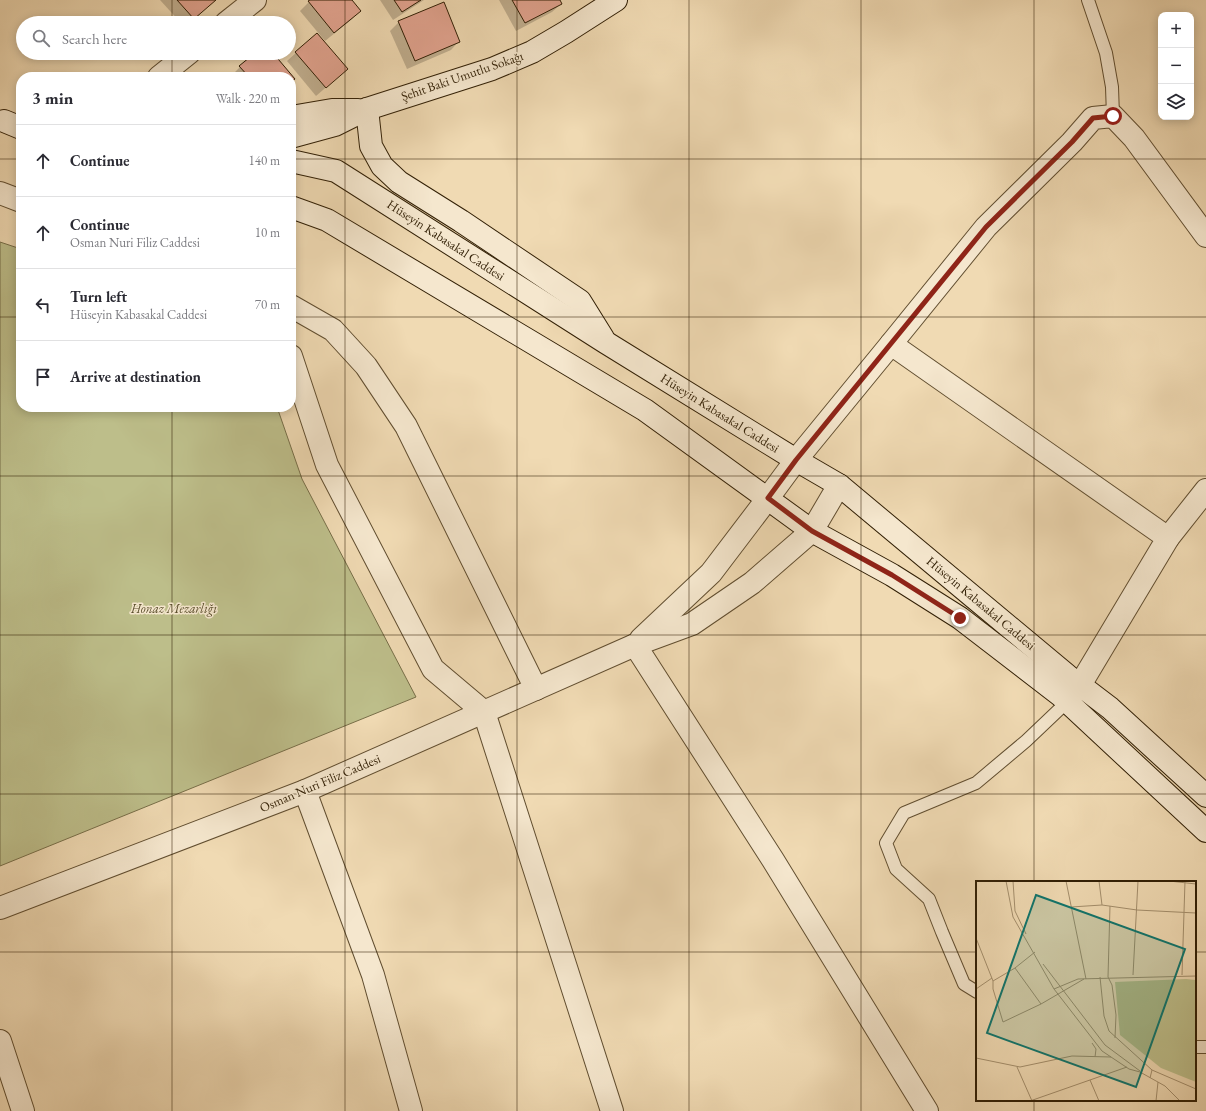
<!DOCTYPE html>
<html lang="en">
<head>
<meta charset="utf-8">
<style>
	body { margin:0; font-family:"EB Garamond",serif; background:#f2f2f3; color:#2b2b33 }
	.controls { position:absolute; right:12px; top:12px; display:grid; overflow:hidden; border-radius:8px; box-shadow:0 2px 10px #0003 }
	.controls button { width:36px; height:36px; display:grid; place-items:center; padding:0; border:0; border-bottom:1px solid #e1e1e2; background:#fff; color:#2b2b33; font:20px sans-serif }
	.stop { position:absolute; width:12px; height:12px; margin:-9px; border:3px solid #8f2418; border-radius:50%; background:#fff }
	.stop.end { background:#8f2418; border-color:#fff; box-shadow:0 1px 4px #0008 }
	.list { margin:0; padding:0; list-style:none }
	h2 { display:flex; justify-content:space-between; align-items:center; height:52px; margin:0; padding:0 16px; font-size:17px }
	h2 small { font-size:13px; font-weight:400; color:#7c7c81 }
	.list li { display:grid; grid-template-columns:26px 1fr auto; gap:12px; align-items:center; box-sizing:border-box; height:72px; padding:0 16px; border-top:1px solid #e1e1e2 }
	.list b { display:block; font-size:15px; white-space:nowrap }
	.list p { margin:0; font-size:13px; white-space:nowrap; color:#7c7c81 }
	.list em { font-size:13px; font-style:normal; color:#7c7c81 }
	.icon { flex:none; width:22px; height:22px; fill:none; stroke:currentColor; stroke-width:2; stroke-linecap:round; stroke-linejoin:round }
	.map { position:relative; flex:none; width:1206px; height:1111px; overflow:hidden }
	.search { position:absolute; background:#fff; box-shadow:0 2px 10px #0003; left:16px; top:16px; width:280px; height:44px; display:flex; align-items:center; gap:10px; box-sizing:border-box; padding:0 14px; border-radius:22px; color:#7c7c81; font-size:15px }
	.panel { position:absolute; background:#fff; box-shadow:0 2px 10px #0003; left:16px; top:72px; width:280px; height:340px; border-radius:16px }
	.map>svg:first-child { display:block }
	.green { fill:#bdbe8a; stroke:#776e48 }
	.shadow { fill:#0003 }
	.building { fill:#e1a38f; stroke:#311f05 }
	.lines { fill:none; stroke-linecap:round; stroke-linejoin:round }
	.service-casing { stroke:#614e30; stroke-width:14 }
	.minor-casing { stroke:#614e30; stroke-width:24 }
	.tertiary-casing { stroke:#614e30; stroke-width:24 }
	.secondary-casing { stroke:#311f05; stroke-width:24 }
	.service { stroke:#f5e7ce; stroke-width:12 }
	.minor { stroke:#f5e7ce; stroke-width:22 }
	.tertiary { stroke:#f5e7ce; stroke-width:22 }
	.secondary { stroke:#f5e7ce; stroke-width:22 }
	.route { stroke:#8f2418; stroke-width:5 }
	.grid { fill:none; stroke:#311f05; stroke-width:1; stroke-opacity:0.55 }
	.labels { text-anchor:middle; dominant-baseline:central; stroke-width:3; stroke-linejoin:round; paint-order:stroke }
	.street-label { font-size:13px; fill:#311f05; stroke:#f5e7ce }
	.park-label { font-size:13px; font-style:italic; fill:#5b4f2d; stroke:#f5e7ce }
	.inset-road { fill:none; stroke:#a48f6d; stroke-width:1 }
	.view { fill:#0f766e; fill-opacity:0.15; stroke:#0f766e; stroke-width:2 }
	.inset-edge { fill:none; stroke:#311f05; stroke-width:2 }
</style>
</head>
<body>
<div class="map">
<svg width="1206" height="1111" viewBox="0 0 1206 1111">
	<rect width="100%" height="100%" fill="#f0dab3"/>
	<filter id="stains"><feTurbulence type="fractalNoise" baseFrequency=".005" numOctaves="4"/><feColorMatrix values="0 0 0 0 .2 0 0 0 0 .09 0 0 0 0 .02 0 0 0 .5 -.17"/></filter>
	<radialGradient id="worn" r=".72"><stop offset=".6" stop-color="#630" stop-opacity="0"/><stop offset="1" stop-color="#630" stop-opacity=".3"/></radialGradient>
	<path class="green" d="M 0,242 L 21,249 L 21,407 L 277,407 L 302,479 L 416,697 L 0,866 Z"/>
	<g class="shadow">
		<path d="M 160,0 L 215,0 L 190,23 L 181,23 Z"/>
		<path d="M 311,0 L 351,0 L 360,11 L 351,20 L 325,41 L 300,11 Z"/>
		<path d="M 380,0 L 424,0 L 393,20 Z"/>
		<path d="M 499,0 L 559,0 L 561,4 L 552,12 L 516,31 Z"/>
		<path d="M 399,22 L 459,41 L 451,50 L 407,69 L 390,31 Z"/>
		<path d="M 317,34 L 338,77 L 316,96 L 287,61 Z"/>
		<path d="M 257,53 L 271,53 L 294,79 L 291,81 L 291,77 L 233,77 L 231,76 L 240,67 Z"/>
	</g>
	<g class="building">
		<path d="M 177,0 L 216,0 L 194,19 Z"/>
		<path d="M 310,0 L 352,0 L 361,11 L 334,33 L 308,1 Z"/>
		<path d="M 394,0 L 421,0 L 402,12 Z"/>
		<path d="M 512,0 L 560,0 L 562,4 L 525,23 Z"/>
		<path d="M 444,2 L 460,42 L 415,61 L 398,21 Z"/>
		<path d="M 317,33 L 348,69 L 326,88 L 295,52 Z"/>
		<path d="M 255,53 L 273,53 L 295,79 L 291,82 L 291,77 L 249,77 L 239,66 Z"/>
	</g>
	<g class="lines">
		<defs>
			<g id="service">
				<path d="M 1088,0 L 1106,53 L 1112,87 L 1113,116"/>
				<path d="M 977,992 L 964,984 L 942,932 L 929,899 L 896,869 L 886,843 L 904,813 L 976,783 L 1026,741 L 1067,702"/>
				<path d="M 1195,1047 L 1206,1047"/>
			</g>
			<g id="minor">
				<path d="M 226,23 L 255,0"/>
				<path d="M 159,77 L 189,53"/>
				<path d="M 0,193 L 21,201"/>
				<path d="M 291,306 L 333,330 L 366,366 L 406,426 L 536,689"/>
				<path d="M 891,344 L 986,227 L 1072,142 L 1093,118 L 1113,116 L 1134,138 L 1206,236"/>
				<path d="M 291,356 L 327,465 L 433,669 L 484,712 L 612,1111"/>
				<path d="M 796,460 L 891,344 L 1168,538 L 1080,685 L 1068,700"/>
				<path d="M 1168,538 L 1206,490"/>
				<path d="M 635,645 L 773,860 L 927,1111"/>
				<path d="M 305,791 L 373,975 L 411,1111"/>
				<path d="M 0,1041 L 23,1111"/>
			</g>
			<g id="tertiary">
				<path d="M 641,639 L 711,573 L 768,498 L 796,460"/>
				<path d="M 0,908 L 305,791 L 635,645 L 692,624 L 752,583 L 812,531 L 839,485"/>
			</g>
			<g id="secondary">
				<path d="M 367,109 L 371,146 L 382,166 L 399,182 L 461,221 L 580,301 L 603,338"/>
				<path d="M 291,117 L 332,110 L 358,110"/>
				<path d="M 4,121 L 21,128"/>
				<path d="M 291,137 L 335,125 L 367,109 L 492,69 L 532,52 L 566,32 L 616,0"/>
				<path d="M 291,161 L 336,171 L 605,342 L 796,460 L 839,485 L 1068,676 L 1110,708 L 1206,796"/>
				<path d="M 291,207 L 327,220 L 645,410 L 812,531 L 892,575 L 960,618 L 1060,695 L 1206,831"/>
			</g>
		</defs>
		<use href="#service" class="service-casing"/>
		<use href="#minor" class="minor-casing"/>
		<use href="#tertiary" class="tertiary-casing"/>
		<use href="#secondary" class="secondary-casing"/>
		<use href="#service" class="service"/>
		<use href="#minor" class="minor"/>
		<use href="#tertiary" class="tertiary"/>
		<use href="#secondary" class="secondary"/>
	</g>
	<g class="lines">
		<path class="route" d="M 960,618 L 892,575 L 812,531 L 768,498 L 796,460 L 986,227 L 1072,142 L 1093,118 L 1113,116"/>
	</g>
	<path class="grid" d="M 172,0 L 172,23M 345,0 L 345,1111M 517,0 L 517,1111M 689,0 L 689,1111M 861,0 L 861,1111M 1034,0 L 1034,882M 172,53 L 172,77M 0,159 L 21,159M 291,159 L 1206,159M 0,317 L 21,317M 291,317 L 1206,317M 172,407 L 172,1111M 0,476 L 1206,476M 0,635 L 1206,635M 0,794 L 1206,794M 0,952 L 977,952M 1195,952 L 1206,952M 1034,1100 L 1034,1111"/>
	<g class="labels">
		<g class="street-label">
			<text transform="translate(462 76) rotate(-19)">Şehit Baki Umutlu Sokağı</text>
			<text transform="translate(446 240) rotate(33)">Hüseyin Kabasakal Caddesi</text>
			<text transform="translate(720 413) rotate(32)">Hüseyin Kabasakal Caddesi</text>
			<text transform="translate(981 603) rotate(40)">Hüseyin Kabasakal Caddesi</text>
			<text transform="translate(320 783) rotate(-23)">Osman Nuri Filiz Caddesi</text>
		</g>
		<g class="park-label">
			<text x="174" y="608">Honaz Mezarlığı</text>
		</g>
	</g>
	<g transform="translate(976 881)">
		<rect width="220" height="220" fill="#f0dab3"/>
		<path d="M 210,98 L 220,99 L 220,201 L 185,187 L 144,154 L 139,101 Z" fill="#bdbe8a"/>
		<path class="inset-road" d="M 30,0 L 37,36 L 78,108 L 126,170 L 153,188 L 164,191M 37,0 L 39,30 L 50,53M 90,0 L 110,98M 123,0 L 126,24M 193,0 L 220,3M 134,25 L 132,96 L 136,104 L 140,134 L 139,157M 95,26 L 126,24 L 161,29 L 220,32M 0,57 L 17,100 L 39,87M 59,71 L 39,87 L 65,123 L 108,98M 67,83 L 129,164 L 164,190M 157,94 L 162,0M 206,94 L 209,0M 124,96 L 128,135 L 133,150 L 176,189 L 174,197M 17,100 L 17,108 L 27,141 L 65,123M 0,108 L 16,97M 78,108 L 102,98 L 220,95M 116,162 L 120,168 L 119,176M 0,177 L 44,186 L 96,175 L 135,176M 41,186 L 56,220M 176,189 L 220,208M 164,191 L 189,205 L 204,220M 114,199 L 123,220M 54,220 L 151,186M 180,220 L 182,201"/>
		<path class="view" d="M 60,14 L 209,68 L 160,206 L 11,152 Z"/>
		<rect width="220" height="220" class="inset-edge"/>
	</g>
	<rect width="100%" height="100%" filter="url(#stains)"/>
	<rect width="100%" height="100%" fill="url(#worn)"/>
</svg>
<div class="controls">
<button>+</button>
<button>−</button>
<button><svg class="icon" aria-label="layers" viewBox="0 0 24 24"><path d="M12 4l9 5-9 5-9-5zM3 14l9 5 9-5"/></svg></button>
</div>
<div class="stop" style="left:1113px;top:116px"></div>
<div class="stop end" style="left:960px;top:618px"></div>
<div class="search"><svg class="icon" aria-label="search" viewBox="0 0 24 24"><circle cx="10" cy="10" r="6"/><path d="M15 15l6 6"/></svg>Search here</div>
<section class="panel">
<h2>3 min<small>Walk · 220 m</small></h2>
<ul class="list">
<li><svg class="icon" aria-label="ahead" viewBox="0 0 24 24"><path d="M12 20V5M6 11l6-6 6 6"/></svg><div><b>Continue</b></div><em>140 m</em></li>
<li><svg class="icon" aria-label="ahead" viewBox="0 0 24 24"><path d="M12 20V5M6 11l6-6 6 6"/></svg><div><b>Continue</b><p>Osman Nuri Filiz Caddesi</p></div><em>10 m</em></li>
<li><svg class="icon" aria-label="left" viewBox="0 0 24 24"><path d="M17 20v-9H6M10 6l-5 5 5 5"/></svg><div><b>Turn left</b><p>Hüseyin Kabasakal Caddesi</p></div><em>70 m</em></li>
<li><svg class="icon" aria-label="arrive" viewBox="0 0 24 24"><path d="M6 21V4h12l-3 4 3 4H6"/></svg><div><b>Arrive at destination</b></div></li>
</ul>
</section>
</div>
</body>
</html>
